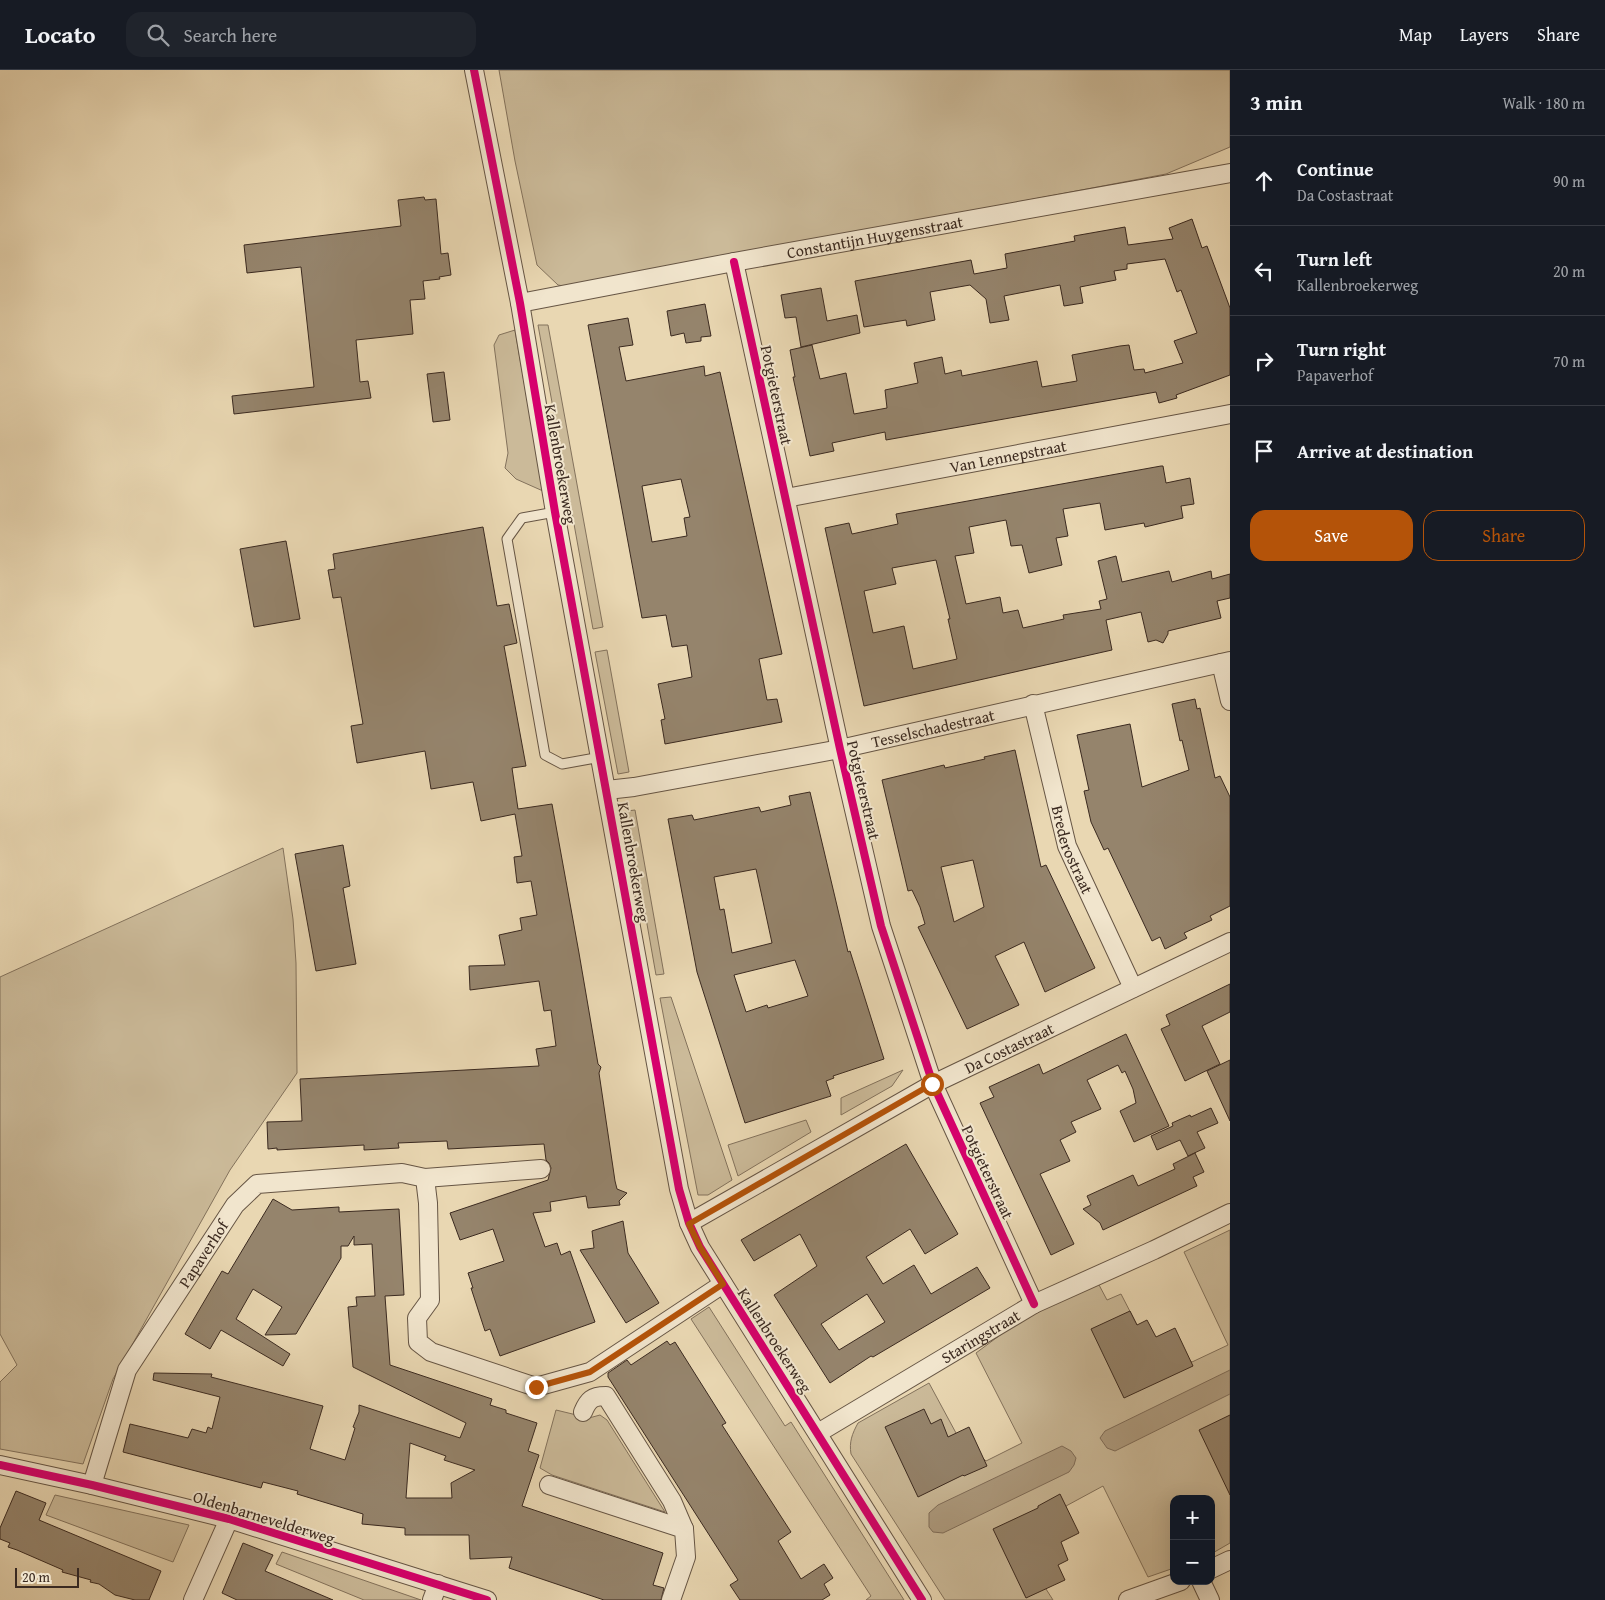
<!DOCTYPE html>
<html lang="en">
<head>
<meta charset="utf-8">
<style>
	body { margin:0; font-family:"Gentium Book Plus",serif; background:#20242c; color:#f1f3f6 }
	.controls { position:absolute; right:15px; bottom:15px; display:grid; overflow:hidden; border-radius:10px; box-shadow:0 5px 20px #0002 }
	.controls button { width:45px; height:45px; display:grid; place-items:center; padding:0; border:0; border-bottom:1px solid #363941; background:#171b24; color:#f1f3f6; font:25px sans-serif }
	.scale { position:absolute; left:15px; bottom:12px; width:64px; box-sizing:border-box; padding-left:5px; border:2px solid #3b2a20; border-top:0; font-size:14px; line-height:18px; white-space:nowrap; color:#3b2a20; -webkit-text-stroke:4px #f1e5cd; paint-order:stroke }
	.stop { position:absolute; width:15px; height:15px; margin:-11px; border:4px solid #b45309; border-radius:50%; background:#fff }
	.stop.end { background:#b45309; border-color:#fff; box-shadow:0 1px 5px #0008 }
	.list { margin:0; padding:0; list-style:none }
	h2 { display:flex; justify-content:space-between; align-items:center; height:65px; margin:0; padding:0 20px; font-size:21px }
	h2 small { font-size:16px; font-weight:400; color:#9ea1a6 }
	.list li { display:grid; grid-template-columns:32px 1fr auto; gap:15px; align-items:center; box-sizing:border-box; height:90px; padding:0 20px; border-top:1px solid #363941 }
	.list b { display:block; font-size:19px; white-space:nowrap }
	.list p { margin:0; font-size:16px; white-space:nowrap; color:#9ea1a6 }
	.list em { font-size:16px; font-style:normal; color:#9ea1a6 }
	.actions { display:flex; gap:10px; padding:15px 20px }
	.actions a { flex:1; padding:11px 0; border:1px solid #b45309; border-radius:15px; text-align:center; font-size:18px; color:#b45309 }
	.actions .main { background:#b45309; color:#fff }
	.icon { flex:none; width:28px; height:28px; fill:none; stroke:currentColor; stroke-width:2; stroke-linecap:round; stroke-linejoin:round }
	.map { position:relative; flex:none; width:1230px; height:1530px; overflow:hidden }
	header { display:flex; align-items:center; gap:30px; box-sizing:border-box; height:70px; padding:0 25px; background:#171b24; border-bottom:1px solid #363941 }
	header strong { font-size:24px }
	nav { display:flex; gap:28px; margin-inline-start:auto; font-size:18px }
	.search { width:350px; height:45px; background:#20242c; display:flex; align-items:center; gap:12px; box-sizing:border-box; padding:0 18px; border-radius:15px; color:#9ea1a6; font-size:19px }
	main { display:flex }
	aside { flex:1; background:#171b24 }
	.map>svg:first-child { display:block }
	.green { fill:#cbba99; stroke:#83725c }
	.water { fill:#ae9c80; stroke:#806e5a }
	.building { fill:#95846c; stroke:#3b2a20; fill-rule:evenodd }
	.lines { fill:none; stroke-linecap:round; stroke-linejoin:round }
	.lane-casing { stroke:#654; stroke-width:11 }
	.street-casing { stroke:#654; stroke-width:20 }
	.lane { stroke:#f1e5cd; stroke-width:9 }
	.street { stroke:#f1e5cd; stroke-width:18 }
	.cycleway-casing { stroke:#f1e5cd; stroke-width:11 }
	.cycleway { stroke:#d6006c; stroke-width:8 }
	.route { stroke:#b45309; stroke-width:6 }
	.labels { text-anchor:middle; dominant-baseline:central; stroke-width:4; stroke-linejoin:round; paint-order:stroke }
	.street-label { font-size:16px; fill:#3b2a20; stroke:#f1e5cd }
</style>
</head>
<body>
<header>
<strong>Locato</strong>
<div class="search"><svg class="icon" aria-label="search" viewBox="0 0 24 24"><circle cx="10" cy="10" r="6"/><path d="M15 15l6 6"/></svg>Search here</div>
<nav><a>Map</a><a>Layers</a><a>Share</a></nav>
</header>
<main>
<div class="map">
<svg width="1230" height="1530" viewBox="0 0 1230 1530">
	<rect width="100%" height="100%" fill="#e9d7b2"/>
	<filter id="stains"><feTurbulence type="fractalNoise" baseFrequency=".004" numOctaves="4"/><feColorMatrix values="0 0 0 0 .2 0 0 0 0 .09 0 0 0 0 .02 0 0 0 .5 -.17"/></filter>
	<radialGradient id="worn" r=".72"><stop offset=".6" stop-color="#630" stop-opacity="0"/><stop offset="1" stop-color="#630" stop-opacity=".3"/></radialGradient>
	<g class="green">
		<path d="M 499,0 L 1230,0 L 1230,77 L 1166,104 L 569,217 L 558,215 L 537,195 L 515,91 Z"/>
		<path d="M 538,255 L 548,255 L 603,557 L 593,559 Z"/>
		<path d="M 515,260 L 543,421 L 516,409 L 505,398 L 508,383 L 494,275 L 499,265 Z"/>
		<path d="M 607,580 L 629,702 L 618,704 L 595,582 Z"/>
		<path d="M 635,740 L 664,904 L 656,905 L 627,741 Z"/>
		<path d="M 283,778 L 293,849 L 296,893 L 297,1003 L 230,1100 L 113,1309 L 83,1394 L 0,1379 L 0,1312 L 17,1295 L 0,1264 L 0,907 Z"/>
		<path d="M 671,927 L 732,1110 L 708,1125 L 698,1125 L 660,928 Z"/>
		<path d="M 903,1000 L 892,1016 L 841,1045 L 841,1028 Z"/>
		<path d="M 806,1050 L 811,1062 L 738,1106 L 728,1075 Z"/>
		<path d="M 1230,1160 L 1230,1473 L 1211,1484 L 1211,1429 L 1174,1429 L 1174,1498 L 1148,1507 L 1103,1416 L 1066,1436 L 1046,1519 L 1053,1530 L 945,1530 L 851,1384 C 849,1372 852,1364 858,1353 L 929,1313 L 956,1363 L 986,1391 L 1022,1373 L 976,1283 L 1015,1254 L 1043,1238 L 1098,1213 L 1107,1230 L 1121,1224 L 1137,1255 L 1152,1269 L 1192,1292 L 1228,1275 L 1184,1182 Z"/>
		<path d="M 709,1237 L 785,1356 L 791,1352 L 904,1530 L 866,1530 L 871,1526 L 691,1249 Z"/>
		<path d="M 556,1340 L 589,1348 L 600,1345 L 607,1350 L 665,1442 L 552,1405 L 540,1398 Z"/>
		<path d="M 55,1425 L 189,1455 L 173,1492 L 46,1445 Z"/>
		<path d="M 282,1482 L 421,1530 L 364,1530 L 276,1494 Z"/>
	</g>
	<g class="water">
		<path d="M 1230,1300 L 1230,1324 L 1115,1381 L 1107,1378 L 1100,1368 L 1105,1361 Z"/>
		<path d="M 1062,1376 L 1071,1381 L 1076,1388 L 1074,1395 L 1069,1402 L 943,1463 L 933,1462 L 929,1457 L 929,1443 L 938,1435 Z"/>
	</g>
	<g class="building">
		<path d="M 424,127 L 425,130 L 436,129 L 441,184 L 448,183 L 451,205 L 439,207 L 440,209 L 423,211 L 425,229 L 410,230 L 413,264 L 356,270 L 360,312 L 368,311 L 371,328 L 234,344 L 232,326 L 314,317 L 301,197 L 247,203 L 244,175 L 401,156 L 398,130 Z"/>
		<path d="M 1192,149 L 1202,178 L 1207,176 L 1230,238 L 1230,305 L 1176,325 L 1177,328 L 1159,333 L 1156,322 L 886,370 L 885,362 L 832,373 L 834,381 L 810,386 L 793,307 L 795,307 L 790,280 L 812,275 L 820,309 L 846,303 L 854,344 L 887,338 L 885,320 L 918,313 L 914,293 L 942,287 L 945,304 L 961,300 L 962,306 L 1037,291 L 1042,317 L 1077,311 L 1072,285 L 1120,276 L 1129,275 L 1134,300 L 1144,299 L 1145,303 L 1183,293 L 1174,271 L 1197,263 L 1181,220 L 1177,222 L 1165,189 L 1127,194 L 1127,199 L 1114,201 L 1116,210 L 1080,217 L 1083,233 L 1064,236 L 1060,215 L 1004,226 L 1009,250 L 990,253 L 986,229 L 970,215 L 930,222 L 935,250 L 907,256 L 906,250 L 864,257 L 855,211 L 971,190 L 974,204 L 1007,198 L 1005,184 L 1075,171 L 1074,166 L 1125,157 L 1128,175 L 1173,169 L 1169,158 Z"/>
		<path d="M 821,218 L 827,251 L 857,245 L 860,263 L 801,277 L 796,247 L 785,248 L 781,225 Z"/>
		<path d="M 705,234 L 711,266 L 701,267 L 701,271 L 686,273 L 684,263 L 671,266 L 667,241 Z"/>
		<path d="M 628,248 L 633,275 L 619,277 L 626,311 L 704,296 L 705,306 L 720,302 L 782,584 L 759,589 L 767,630 L 777,629 L 782,652 L 665,674 L 661,650 L 665,649 L 658,614 L 692,607 L 687,575 L 672,577 L 666,545 L 642,548 L 588,255 ZM 681,409 L 690,447 L 684,448 L 687,466 L 652,472 L 642,416 Z"/>
		<path d="M 444,302 L 450,350 L 433,352 L 427,304 Z"/>
		<path d="M 1161,396 L 1163,396 L 1166,413 L 1190,408 L 1194,434 L 1181,436 L 1183,448 L 1145,457 L 1144,453 L 1105,460 L 1100,433 L 1063,439 L 1068,466 L 1056,468 L 1062,495 L 1029,503 L 1022,475 L 1011,476 L 1006,450 L 969,457 L 974,483 L 955,486 L 966,534 L 1000,527 L 1003,543 L 1018,540 L 1023,558 L 1064,549 L 1063,545 L 1101,539 L 1099,531 L 1107,529 L 1098,491 L 1116,486 L 1122,512 L 1169,501 L 1172,512 L 1211,501 L 1212,509 L 1230,504 L 1230,528 L 1217,531 L 1221,548 L 1168,561 L 1168,564 L 1163,573 L 1156,570 L 1148,572 L 1141,542 L 1106,550 L 1112,580 L 864,636 L 825,458 L 849,453 L 852,464 L 898,454 L 896,444 ZM 936,490 L 950,549 L 948,549 L 957,589 L 913,599 L 904,556 L 873,563 L 864,521 L 896,514 L 892,498 Z"/>
		<path d="M 483,457 L 497,536 L 509,534 L 517,573 L 504,576 L 526,696 L 512,698 L 518,739 L 552,734 L 579,883 L 598,994 L 601,997 L 599,1003 L 615,1111 L 617,1119 L 627,1123 L 619,1131 L 620,1135 L 588,1138 L 586,1126 L 550,1132 L 551,1141 L 533,1143 L 545,1177 L 557,1173 L 561,1185 L 570,1181 L 595,1252 L 500,1286 L 490,1259 L 485,1261 L 471,1218 L 473,1218 L 468,1203 L 504,1191 L 493,1159 L 460,1170 L 450,1143 L 548,1110 L 551,1098 L 549,1093 L 546,1090 L 544,1074 L 448,1079 L 447,1071 L 398,1073 L 399,1078 L 381,1079 L 364,1080 L 364,1075 L 277,1080 L 277,1078 L 268,1079 L 267,1052 L 302,1051 L 300,1009 L 539,996 L 536,979 L 556,976 L 551,940 L 544,941 L 539,911 L 470,920 L 469,896 L 505,895 L 499,865 L 522,860 L 520,848 L 537,845 L 531,811 L 517,813 L 514,787 L 522,786 L 515,744 L 481,751 L 473,712 L 431,719 L 425,681 L 357,693 L 351,656 L 363,654 L 341,527 L 333,528 L 328,500 L 335,499 L 333,484 Z"/>
		<path d="M 286,471 L 300,549 L 254,557 L 240,479 Z"/>
		<path d="M 1195,629 L 1197,639 L 1200,638 L 1215,708 L 1220,706 L 1230,727 L 1230,836 L 1210,846 L 1212,850 L 1184,863 L 1187,868 L 1165,879 L 1160,867 L 1152,871 L 1108,778 L 1104,780 L 1091,752 L 1084,721 L 1089,720 L 1077,665 L 1130,654 L 1142,717 L 1189,700 L 1182,670 L 1180,671 L 1172,634 Z"/>
		<path d="M 1015,680 L 1041,797 L 1046,795 L 1095,898 L 1045,922 L 1024,872 L 995,886 L 1019,935 L 967,959 L 918,857 L 925,854 L 920,837 L 912,820 L 908,821 L 882,710 L 944,695 L 945,698 L 985,689 L 984,687 ZM 973,790 L 984,837 L 954,852 L 941,797 Z"/>
		<path d="M 810,722 L 848,882 L 850,881 L 884,989 L 833,1006 L 834,1008 L 826,1011 L 831,1026 L 745,1053 L 697,902 L 668,749 L 692,745 L 694,750 L 759,737 L 761,742 L 791,735 L 789,726 ZM 756,799 L 772,873 L 732,883 L 724,839 L 720,840 L 714,807 ZM 795,890 L 808,926 L 768,938 L 767,935 L 746,942 L 734,905 Z"/>
		<path d="M 343,775 L 350,816 L 343,818 L 356,894 L 316,901 L 295,784 Z"/>
		<path d="M 1230,914 L 1230,942 L 1202,956 L 1220,994 L 1185,1011 L 1161,959 L 1170,955 L 1166,945 Z"/>
		<path d="M 1126,964 L 1169,1056 L 1134,1072 L 1120,1041 L 1136,1033 L 1133,1019 L 1125,1001 L 1122,1003 L 1118,995 L 1087,1010 L 1101,1039 L 1071,1052 L 1076,1062 L 1060,1070 L 1070,1091 L 1040,1104 L 1074,1174 L 1051,1185 L 980,1033 L 994,1027 L 989,1017 L 1039,994 L 1043,1004 Z"/>
		<path d="M 1230,990 L 1230,1051 L 1207,1001 Z"/>
		<path d="M 1211,1038 L 1218,1053 L 1197,1062 L 1205,1078 L 1188,1086 L 1180,1070 L 1157,1080 L 1151,1066 L 1173,1056 L 1172,1053 L 1190,1045 L 1191,1047 Z"/>
		<path d="M 906,1074 L 958,1164 L 925,1184 L 910,1159 L 866,1187 L 883,1214 L 914,1195 L 931,1224 L 977,1197 L 990,1218 L 873,1287 L 871,1286 L 830,1313 L 774,1225 L 817,1196 L 800,1164 L 754,1191 L 741,1170 ZM 867,1224 L 885,1252 L 839,1280 L 821,1254 Z"/>
		<path d="M 1195,1083 L 1204,1102 L 1193,1107 L 1197,1116 L 1103,1160 L 1100,1153 L 1083,1139 L 1091,1135 L 1087,1126 L 1133,1105 L 1138,1116 L 1175,1099 L 1173,1094 Z"/>
		<path d="M 273,1129 L 292,1140 L 339,1137 L 339,1142 L 399,1139 L 404,1225 L 385,1226 L 390,1295 L 492,1329 L 490,1335 L 506,1340 L 506,1343 L 537,1353 L 528,1381 L 539,1385 L 522,1436 L 663,1483 L 653,1515 L 664,1518 L 661,1530 L 604,1530 L 509,1498 L 512,1487 L 470,1489 L 469,1465 L 405,1465 L 405,1458 L 362,1454 L 363,1444 L 297,1424 L 298,1421 L 263,1412 L 261,1418 L 123,1382 L 130,1354 L 188,1368 L 192,1359 L 206,1363 L 208,1357 L 212,1359 L 220,1327 L 153,1310 L 154,1303 L 212,1304 L 211,1307 L 323,1336 L 310,1379 L 345,1390 L 355,1358 L 353,1357 L 359,1342 L 359,1335 L 460,1368 L 466,1353 L 353,1297 L 348,1237 L 357,1236 L 356,1227 L 375,1226 L 372,1174 L 354,1175 L 354,1166 L 348,1176 L 341,1176 L 341,1188 L 296,1264 L 265,1265 L 282,1237 L 253,1219 L 236,1249 L 290,1284 L 283,1296 L 221,1260 L 210,1279 L 185,1264 L 222,1201 L 228,1204 ZM 410,1373 L 446,1386 L 444,1390 L 475,1400 L 451,1413 L 452,1428 L 406,1428 Z"/>
		<path d="M 623,1151 L 628,1183 L 659,1233 L 626,1253 L 580,1180 L 594,1178 L 592,1161 Z"/>
		<path d="M 1130,1241 L 1137,1255 L 1147,1250 L 1156,1267 L 1175,1258 L 1193,1296 L 1124,1328 L 1091,1259 Z"/>
		<path d="M 667,1271 L 670,1275 L 675,1272 L 726,1353 L 722,1355 L 791,1462 L 778,1471 L 801,1509 L 824,1494 L 833,1508 L 824,1514 L 830,1525 L 822,1530 L 740,1530 L 730,1515 L 738,1510 L 608,1307 L 608,1303 L 627,1290 L 631,1295 Z"/>
		<path d="M 924,1339 L 931,1354 L 941,1349 L 948,1367 L 969,1357 L 987,1396 L 964,1406 L 963,1405 L 918,1427 L 885,1357 Z"/>
		<path d="M 1230,1345 L 1230,1425 L 1199,1360 Z"/>
		<path d="M 16,1421 L 46,1433 L 39,1450 L 161,1501 L 149,1530 L 135,1530 L 115,1525 L 99,1514 L 90,1512 L 91,1510 L 62,1502 L 63,1500 L 17,1480 L 8,1477 L 10,1473 L 0,1469 L 0,1458 Z"/>
		<path d="M 1060,1424 L 1079,1463 L 1061,1472 L 1068,1490 L 1058,1495 L 1065,1510 L 1026,1528 L 993,1459 L 1038,1438 L 1038,1436 Z"/>
		<path d="M 243,1473 L 273,1485 L 265,1501 L 333,1530 L 237,1530 L 222,1523 Z"/>
	</g>
	<g class="lines">
		<defs>
			<path id="lane" d="M 555,442 L 522,448 L 507,469 L 545,685 L 562,694 L 601,687"/>
			<g id="street">
				<path d="M 474,0 L 520,233 L 555,442 L 679,1119 L 689,1153 L 700,1177 L 922,1530"/>
				<path d="M 734,192 L 840,679 L 881,856 L 933,1014 L 1034,1234"/>
				<path id="s1" d="M 520,233 L 734,192 L 1230,103"/>
				<path id="s2" d="M 786,428 L 1230,344"/>
				<path d="M 1221,593 L 1230,631"/>
				<path id="s3" d="M 1033,634 L 1067,776 L 1133,918"/>
				<path id="s4" d="M 607,720 L 634,717 L 840,679 L 1230,591"/>
				<path d="M 425,1108 L 541,1099"/>
				<path id="s5" d="M 689,1153 L 933,1014 L 1230,872"/>
				<path d="M 583,1342 C 588,1330 592,1326 606,1326 L 672,1431 L 684,1459"/>
				<path id="s6" d="M 818,1363 L 1034,1234 L 1154,1180 L 1230,1143"/>
				<path d="M 0,1395 L 92,1415 L 229,1449 L 487,1530"/>
				<path id="s7" d="M 92,1415 L 127,1300 L 235,1135 L 257,1114 L 402,1103 L 425,1108 L 428,1133 L 430,1230 L 417,1248 L 418,1272 L 431,1282 L 536,1317 L 590,1302 L 723,1214"/>
				<path d="M 549,1415 L 684,1459 L 686,1487 L 671,1530"/>
				<path d="M 1211,1499 L 1230,1490"/>
				<path d="M 1201,1511 L 1210,1530"/>
				<path d="M 193,1530 L 229,1449"/>
				<path d="M 432,1530 L 438,1514"/>
				<path d="M 1128,1530 L 1181,1511"/>
			</g>
		</defs>
		<use href="#lane" class="lane-casing"/>
		<use href="#street" class="street-casing"/>
		<use href="#lane" class="lane"/>
		<use href="#street" class="street"/>
		<defs>
			<g id="cycleway">
				<path d="M 474,0 L 520,233 L 555,442 L 679,1119 L 689,1153 L 700,1177 L 922,1530"/>
				<path d="M 734,192 L 840,679 L 881,856 L 933,1014 L 1034,1234"/>
				<path d="M 0,1395 L 92,1415 L 229,1449 L 487,1530"/>
			</g>
		</defs>
		<use href="#cycleway" class="cycleway-casing"/>
		<use href="#cycleway" class="cycleway"/>
	</g>
	<g class="lines">
		<path class="route" d="M 536,1317 L 590,1302 L 723,1214 L 700,1177 L 689,1154 L 932,1014"/>
	</g>
	<g class="labels">
		<g class="street-label">
			<text stroke="none"><textPath href="#s1" startOffset="361">Constantijn Huygensstraat</textPath></text>
			<text transform="translate(777 325) rotate(78)">Potgieterstraat</text>
			<text stroke="none"><textPath href="#s2" startOffset="226">Van Lennepstraat</textPath></text>
			<text transform="translate(561 394) rotate(80)">Kallenbroekerweg</text>
			<text stroke="none"><textPath href="#s4" startOffset="332">Tesselschadestraat</textPath></text>
			<text transform="translate(864 720) rotate(77)">Potgieterstraat</text>
			<text stroke="none"><textPath href="#s3" startOffset="151">Brederostraat</textPath></text>
			<text transform="translate(634 792) rotate(80)">Kallenbroekerweg</text>
			<text stroke="none"><textPath href="#s5" startOffset="365">Da Costastraat</textPath></text>
			<text transform="translate(988 1102) rotate(65)">Potgieterstraat</text>
			<text stroke="none"><textPath href="#s7" startOffset="259">Papaverhof</textPath></text>
			<text stroke="none"><textPath href="#s6" startOffset="189">Staringstraat</textPath></text>
			<text transform="translate(775 1270) rotate(57)">Kallenbroekerweg</text>
			<text transform="translate(264 1447) rotate(17)">Oldenbarnevelderweg</text>
		</g>
	</g>
	<rect width="100%" height="100%" filter="url(#stains)"/>
	<rect width="100%" height="100%" fill="url(#worn)"/>
</svg>
<div class="controls">
<button>+</button>
<button>−</button>
</div>
<div class="scale">20 m</div>
<div class="stop" style="left:932px;top:1014px"></div>
<div class="stop end" style="left:536px;top:1317px"></div>
</div>
<aside>
<h2>3 min<small>Walk · 180 m</small></h2>
<ul class="list">
<li><svg class="icon" aria-label="ahead" viewBox="0 0 24 24"><path d="M12 20V5M6 11l6-6 6 6"/></svg><div><b>Continue</b><p>Da Costastraat</p></div><em>90 m</em></li>
<li><svg class="icon" aria-label="left" viewBox="0 0 24 24"><path d="M17 20v-9H6M10 6l-5 5 5 5"/></svg><div><b>Turn left</b><p>Kallenbroekerweg</p></div><em>20 m</em></li>
<li><svg class="icon" aria-label="right" viewBox="0 0 24 24"><path d="M7 20v-9h11M14 6l5 5-5 5"/></svg><div><b>Turn right</b><p>Papaverhof</p></div><em>70 m</em></li>
<li><svg class="icon" aria-label="arrive" viewBox="0 0 24 24"><path d="M6 21V4h12l-3 4 3 4H6"/></svg><div><b>Arrive at destination</b></div></li>
</ul>
<div class="actions"><a class="main">Save</a><a>Share</a></div>
</aside>
</main>
</body>
</html>
